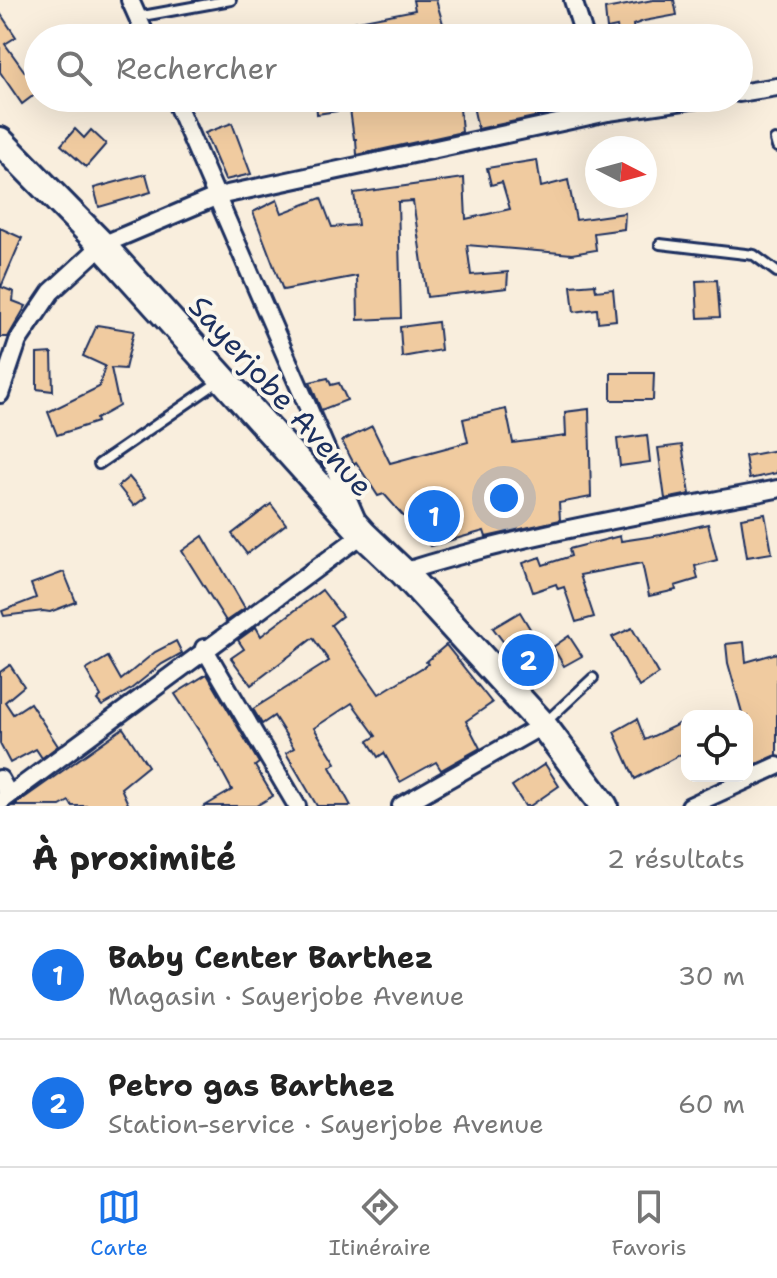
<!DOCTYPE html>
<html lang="fr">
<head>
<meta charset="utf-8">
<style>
	body { margin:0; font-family:"Shantell Sans",sans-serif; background:#f2f2f2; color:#222 }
	.controls { position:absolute; right:24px; bottom:24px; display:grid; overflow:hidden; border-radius:16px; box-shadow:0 8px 32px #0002 }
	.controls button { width:72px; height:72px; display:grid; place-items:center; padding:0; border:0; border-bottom:2px solid #e0e0e0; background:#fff; color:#222; font:40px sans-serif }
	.compass { position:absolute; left:585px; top:136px; width:72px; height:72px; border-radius:50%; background:#fff; box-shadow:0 8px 32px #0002; rotate:96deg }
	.you { position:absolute; left:504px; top:498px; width:28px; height:28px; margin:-20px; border:6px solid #fff; border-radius:50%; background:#1a73e8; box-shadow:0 0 0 12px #1a73e833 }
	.badge { display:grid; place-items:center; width:52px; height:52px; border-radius:50%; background:#1a73e8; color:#fff; font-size:26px; font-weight:700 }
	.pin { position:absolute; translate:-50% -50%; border:4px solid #fff; box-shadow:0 2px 8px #0006 }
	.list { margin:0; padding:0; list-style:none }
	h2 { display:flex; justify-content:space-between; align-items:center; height:104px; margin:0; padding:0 32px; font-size:34px }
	h2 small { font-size:26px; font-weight:400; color:#767676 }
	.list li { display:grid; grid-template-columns:52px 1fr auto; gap:24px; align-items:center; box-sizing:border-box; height:128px; padding:0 32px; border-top:2px solid #e0e0e0 }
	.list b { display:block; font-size:30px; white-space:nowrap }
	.list p { margin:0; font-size:26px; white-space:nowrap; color:#767676 }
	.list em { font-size:26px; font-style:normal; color:#767676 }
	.icon { flex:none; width:44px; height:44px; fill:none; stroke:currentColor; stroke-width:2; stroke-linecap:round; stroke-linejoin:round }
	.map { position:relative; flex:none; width:777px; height:806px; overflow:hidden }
	.search { position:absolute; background:#fff; box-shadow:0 8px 32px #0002; left:24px; right:24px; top:24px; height:88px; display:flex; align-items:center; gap:20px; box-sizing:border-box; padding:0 28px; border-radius:44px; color:#767676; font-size:30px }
	.sheet { height:360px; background:#fff }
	nav { display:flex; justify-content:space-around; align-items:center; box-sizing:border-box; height:112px; border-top:2px solid #e0e0e0; background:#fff; font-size:22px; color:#767676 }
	nav a { display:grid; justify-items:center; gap:4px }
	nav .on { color:#1a73e8 }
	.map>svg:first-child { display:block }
	.building { fill:#f0cba0; stroke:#1b2f5e; stroke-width:2 }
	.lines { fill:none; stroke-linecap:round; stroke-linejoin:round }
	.service-casing { stroke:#1b2f5e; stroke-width:14 }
	.minor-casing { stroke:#1b2f5e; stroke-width:22 }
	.primary-casing { stroke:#1b2f5e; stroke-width:32 }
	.service { stroke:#fbf7ec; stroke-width:8 }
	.minor { stroke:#fbf7ec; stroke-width:16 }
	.primary { stroke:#fbf7ec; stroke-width:26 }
	.labels { text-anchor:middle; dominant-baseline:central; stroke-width:8; stroke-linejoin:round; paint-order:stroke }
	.street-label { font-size:30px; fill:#1b2f5e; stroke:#fbf7ec }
</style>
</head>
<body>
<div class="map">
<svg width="777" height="806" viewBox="0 0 777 806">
	<rect width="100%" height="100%" fill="#f9eedd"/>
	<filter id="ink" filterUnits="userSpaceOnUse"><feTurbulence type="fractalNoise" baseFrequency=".0125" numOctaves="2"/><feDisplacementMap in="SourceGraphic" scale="16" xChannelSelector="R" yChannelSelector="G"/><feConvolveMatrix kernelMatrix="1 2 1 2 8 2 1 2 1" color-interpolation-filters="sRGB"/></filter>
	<g filter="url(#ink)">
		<g class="building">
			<path d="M 413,0 L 436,0 L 444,27 L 443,38 L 340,38 L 338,25 L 415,10 Z"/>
			<path d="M 653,0 L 674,0 L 677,15 L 644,21 L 633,25 L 635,38 L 620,38 L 617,27 L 607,29 L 605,9 Z"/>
			<path d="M 0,13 L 16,37 L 5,44 L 25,72 L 38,64 L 38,92 L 22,104 L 0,72 Z"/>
			<path d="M 316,98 L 451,98 L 452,109 L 460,108 L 462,132 L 357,155 L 356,139 L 354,139 L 350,109 L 317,114 Z"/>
			<path d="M 500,98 L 533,98 L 535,106 L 556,105 L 557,112 L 478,129 L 473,106 L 501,102 Z"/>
			<path d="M 232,123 L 251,174 L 225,180 L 205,133 Z"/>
			<path d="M 75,129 L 84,138 L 91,130 L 106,144 L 86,167 L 61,145 Z"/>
			<path d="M 537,160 L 541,187 L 568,180 L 576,220 L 625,213 L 624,229 L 594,233 L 596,250 L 572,254 L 467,245 L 471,275 L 508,272 L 507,288 L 427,297 L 413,201 L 398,202 L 401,318 L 358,320 L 357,276 L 283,290 L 253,212 L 277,200 L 282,213 L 321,198 L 332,227 L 358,225 L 354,193 L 464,178 L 466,219 L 510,209 L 502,182 L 491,185 L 487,168 Z"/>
			<path d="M 146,174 L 151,192 L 99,207 L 94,188 Z"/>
			<path d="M 0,228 L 22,238 L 1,287 L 14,292 L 13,301 L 26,306 L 8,337 L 0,337 Z"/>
			<path d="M 717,280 L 720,317 L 698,318 L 696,281 Z"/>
			<path d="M 595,284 L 596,291 L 613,289 L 616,320 L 598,322 L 597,309 L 574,312 L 571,286 Z"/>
			<path d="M 438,322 L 441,350 L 402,357 L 400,327 Z"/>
			<path d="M 97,325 L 134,331 L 125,369 L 111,368 L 119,406 L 96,419 L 97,422 L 57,435 L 48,412 L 99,387 L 105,366 L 83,356 Z"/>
			<path d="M 52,353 L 53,391 L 37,389 L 37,354 Z"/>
			<path d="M 611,373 L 654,373 L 653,400 L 611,400 Z"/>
			<path d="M 328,378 L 331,385 L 339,383 L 347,400 L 321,410 L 310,382 Z"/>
			<path d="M 506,409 L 513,443 L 566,436 L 565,412 L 589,409 L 591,497 L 559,503 L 560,520 L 486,537 L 484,531 L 430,546 L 384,494 L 378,496 L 356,462 L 354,464 L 342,441 L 372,426 L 390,463 L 468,442 L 463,419 Z"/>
			<path d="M 647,435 L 650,462 L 620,466 L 617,439 Z"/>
			<path d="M 682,445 L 690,494 L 665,499 L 658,448 Z"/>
			<path d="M 777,450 L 777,473 L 749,479 L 745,456 Z"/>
			<path d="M 129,477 L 146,497 L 134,506 L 118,486 Z"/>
			<path d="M 271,504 L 286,524 L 247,554 L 232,534 Z"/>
			<path d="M 765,514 L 772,553 L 747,557 L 741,518 Z"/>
			<path d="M 708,524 L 717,560 L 695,566 L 698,579 L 675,586 L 676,590 L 649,596 L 642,563 L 580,575 L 594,617 L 576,622 L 564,587 L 558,589 L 556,584 L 533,592 L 523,563 L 540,557 L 543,565 L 571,556 L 569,549 L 620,536 L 621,541 L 661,535 Z"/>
			<path d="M 203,536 L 245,608 L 226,621 L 182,551 Z"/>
			<path d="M 64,572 L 76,602 L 50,612 L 43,611 L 4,616 L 2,611 L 36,598 L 31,584 Z"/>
			<path d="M 322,590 L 342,616 L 331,625 L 379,694 L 428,664 L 426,662 L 446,645 L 492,703 L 466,721 L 480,748 L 441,770 L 436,762 L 400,782 L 384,753 L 378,757 L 368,741 L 376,736 L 352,703 L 314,728 L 336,763 L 330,767 L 351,806 L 317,806 L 286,753 L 294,748 L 274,716 L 262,724 L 253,709 L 329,661 L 313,638 L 251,685 L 231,658 L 244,649 L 238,640 L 256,627 L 261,636 Z"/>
			<path d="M 520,612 L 532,632 L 505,644 L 493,628 Z"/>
			<path d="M 632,628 L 658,674 L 639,687 L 612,637 Z"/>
			<path d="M 569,636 L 582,656 L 564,666 L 553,647 Z"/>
			<path d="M 176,641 L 182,653 L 162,664 L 131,689 L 102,706 L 97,700 L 101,696 L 86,670 L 108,657 L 121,680 L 155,652 Z"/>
			<path d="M 744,642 L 746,662 L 777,653 L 777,755 L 747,768 L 747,716 L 743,716 L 728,663 L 726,644 Z"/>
			<path d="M 10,665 L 24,686 L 5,702 L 13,714 L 30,703 L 58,746 L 42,758 L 36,749 L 10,763 L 0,744 L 0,672 Z"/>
			<path d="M 207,674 L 259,763 L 255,766 L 273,796 L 256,806 L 205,806 L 232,790 L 205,740 L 175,694 Z"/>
			<path d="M 637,719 L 645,740 L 687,720 L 687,751 L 635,779 L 614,732 Z"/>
			<path d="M 123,728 L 148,766 L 121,788 L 129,806 L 72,806 L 69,801 L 60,806 L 13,806 Z"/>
			<path d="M 545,764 L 559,786 L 530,806 L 525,806 L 512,786 Z"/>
		</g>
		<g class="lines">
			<defs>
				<g id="service">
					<path d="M 137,17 L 231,0"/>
					<path d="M 775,140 L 777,147"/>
					<path d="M 660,244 L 754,255 L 777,272"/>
					<path d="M 99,464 L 221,380"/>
					<path d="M 547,721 L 593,678"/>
				</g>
				<g id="minor">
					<path d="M 130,0 L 147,38"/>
					<path d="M 573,0 L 585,38"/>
					<path d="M 739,93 L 777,87"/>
					<path d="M 0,394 L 18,341 L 51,292 L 102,245 L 218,196 L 608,112 L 704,98"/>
					<path d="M 403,572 C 525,533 651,513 777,489"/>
					<path d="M 204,648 L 297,806"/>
					<path d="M 0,779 L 9,795"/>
					<path d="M 0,802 L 363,534 L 174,98"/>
					<path d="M 401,806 L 543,725"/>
					<path d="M 690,806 L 777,766"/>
				</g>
				<path id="primary" d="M 0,141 L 102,245 L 363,534 L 403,572 L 543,725 L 604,806"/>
			</defs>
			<use href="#service" class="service-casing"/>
			<use href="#minor" class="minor-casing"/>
			<use href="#primary" class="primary-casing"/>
			<use href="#service" class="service"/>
			<use href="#minor" class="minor"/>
			<use href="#primary" class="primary"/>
		</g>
	</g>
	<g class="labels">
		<g class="street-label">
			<text transform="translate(281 396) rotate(48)">Sayerjobe Avenue</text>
		</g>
	</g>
</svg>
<div class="controls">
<button><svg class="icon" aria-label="locate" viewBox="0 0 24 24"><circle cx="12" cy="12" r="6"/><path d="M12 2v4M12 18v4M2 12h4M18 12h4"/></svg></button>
</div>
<svg class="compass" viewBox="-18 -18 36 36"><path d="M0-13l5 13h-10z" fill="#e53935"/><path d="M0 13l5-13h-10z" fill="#767676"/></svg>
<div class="you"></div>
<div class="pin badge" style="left:434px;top:516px">1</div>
<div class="pin badge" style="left:528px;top:660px">2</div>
<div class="search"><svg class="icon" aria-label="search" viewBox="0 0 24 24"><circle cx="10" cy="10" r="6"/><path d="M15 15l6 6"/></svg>Rechercher</div>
</div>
<section class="sheet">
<h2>À proximité<small>2 résultats</small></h2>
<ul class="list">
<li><span class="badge">1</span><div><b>Baby Center Barthez</b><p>Magasin · Sayerjobe Avenue</p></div><em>30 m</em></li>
<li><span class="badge">2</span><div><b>Petro gas Barthez</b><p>Station-service · Sayerjobe Avenue</p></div><em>60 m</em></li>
</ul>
</section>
<nav>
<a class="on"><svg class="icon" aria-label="map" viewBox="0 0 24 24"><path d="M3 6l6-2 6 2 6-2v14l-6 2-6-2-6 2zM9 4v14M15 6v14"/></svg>Carte</a>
<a><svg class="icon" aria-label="directions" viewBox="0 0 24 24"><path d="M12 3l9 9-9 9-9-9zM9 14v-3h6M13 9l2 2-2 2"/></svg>Itinéraire</a>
<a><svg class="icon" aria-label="saved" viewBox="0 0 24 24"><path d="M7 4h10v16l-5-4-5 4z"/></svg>Favoris</a>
</nav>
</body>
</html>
